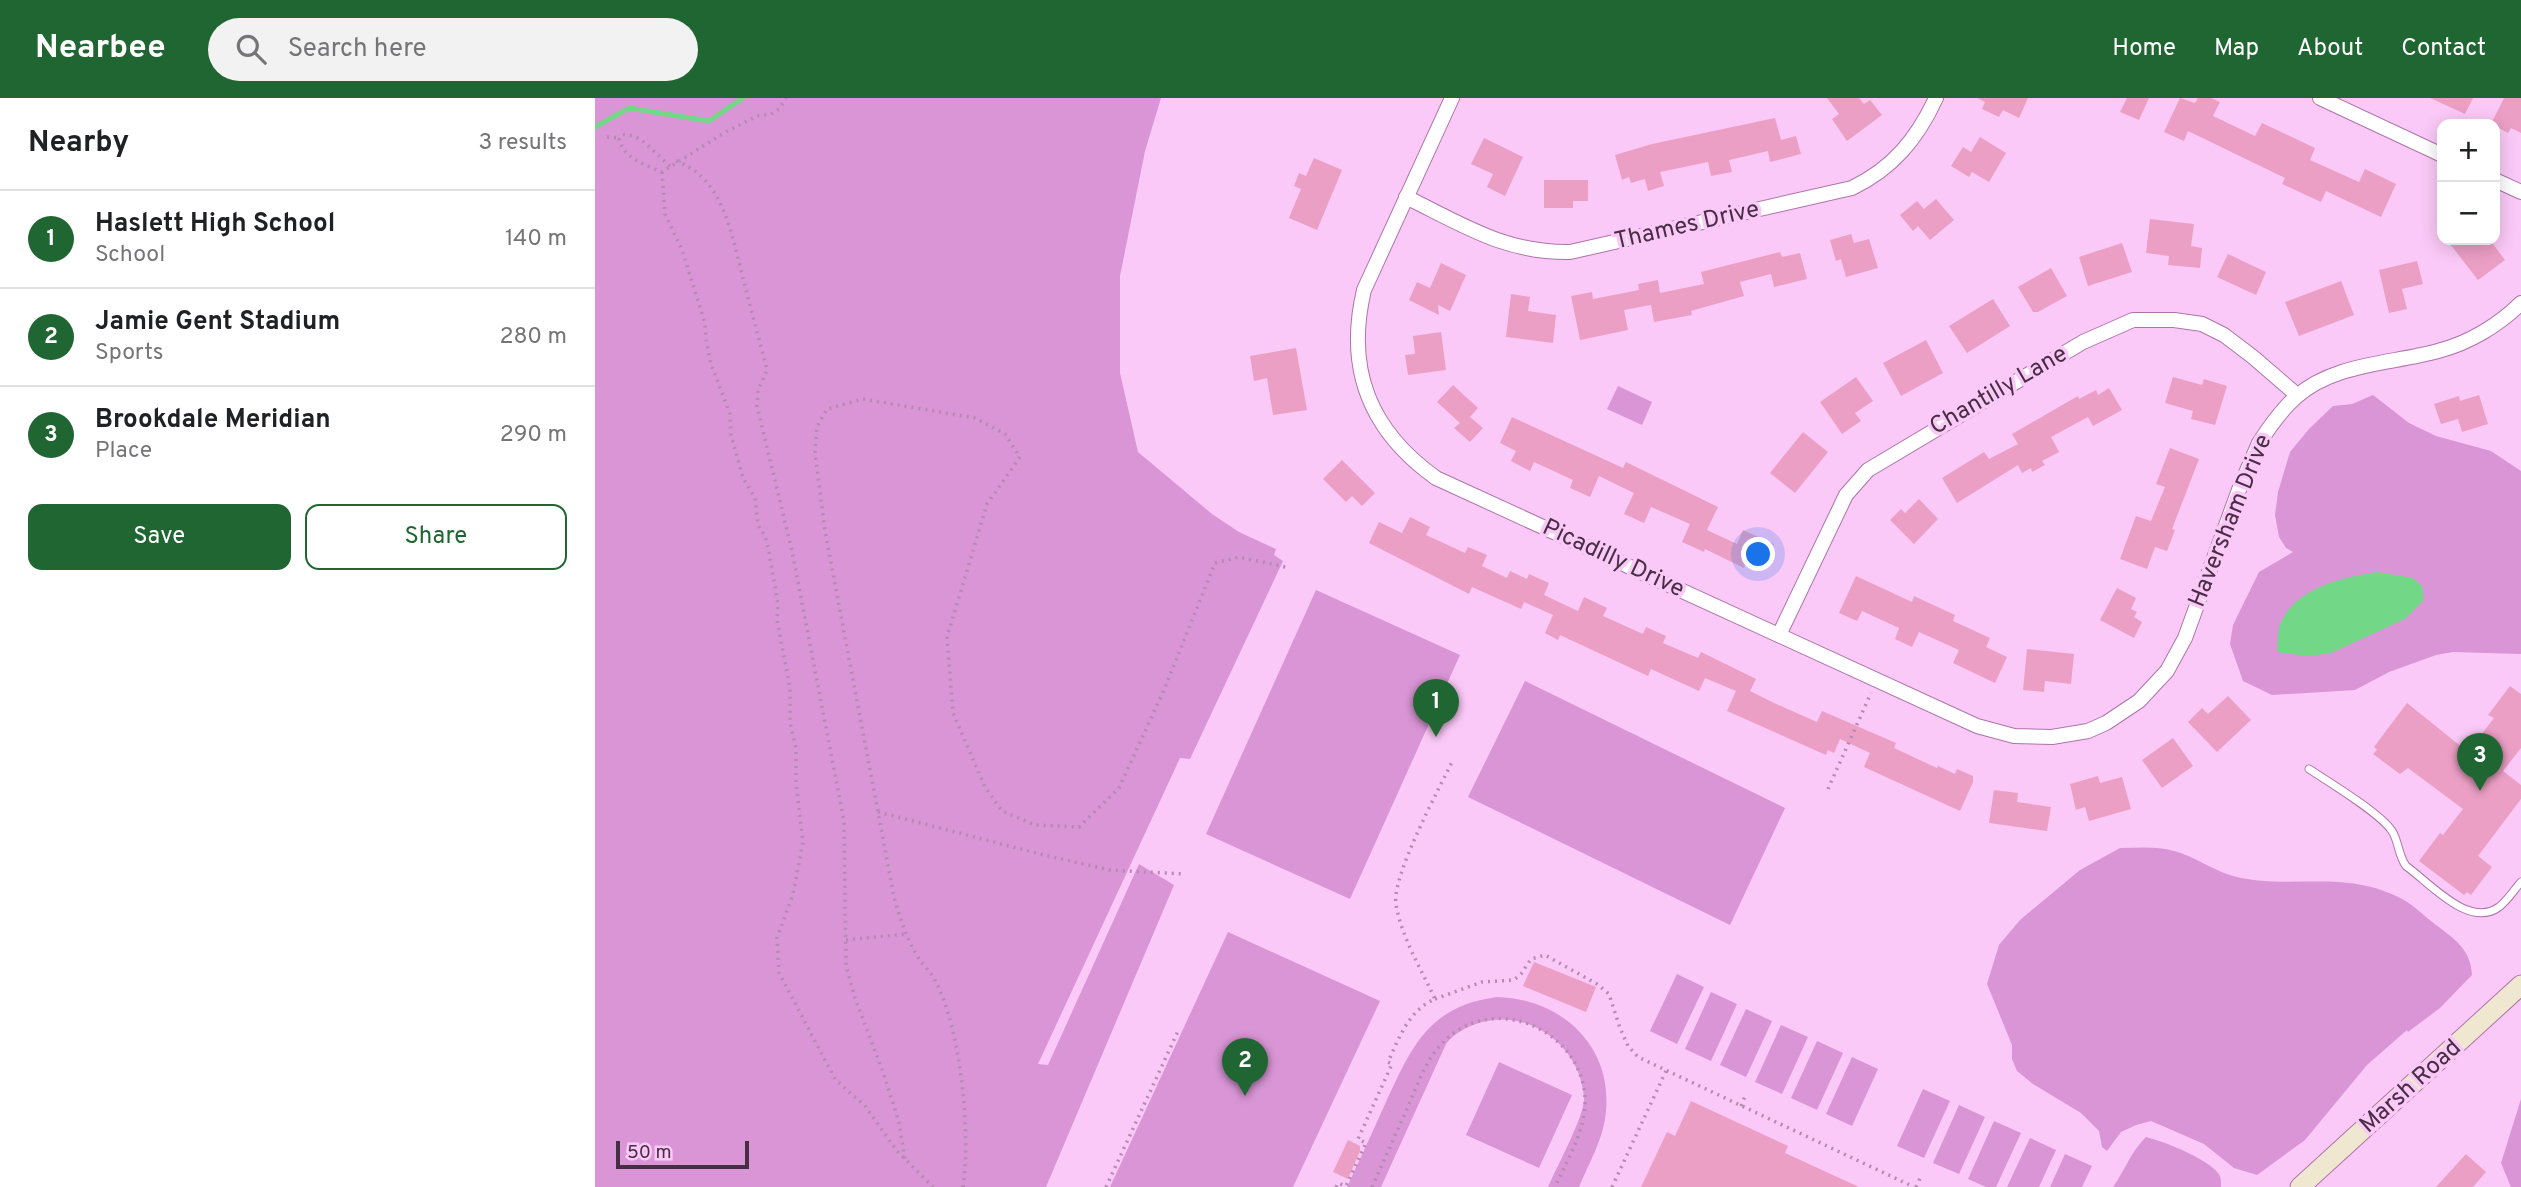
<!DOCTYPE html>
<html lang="en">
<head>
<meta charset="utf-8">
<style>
	body { margin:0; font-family:Overpass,sans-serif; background:#f2f2f2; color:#202124 }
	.controls { position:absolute; right:21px; top:21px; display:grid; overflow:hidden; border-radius:14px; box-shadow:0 4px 18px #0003 }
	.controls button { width:63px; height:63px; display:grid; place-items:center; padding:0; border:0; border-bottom:2px solid #e0e0e0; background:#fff; color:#202124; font:35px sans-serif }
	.scale { position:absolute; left:21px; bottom:18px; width:133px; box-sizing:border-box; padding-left:7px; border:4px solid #472e45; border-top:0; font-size:19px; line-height:24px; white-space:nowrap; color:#472e45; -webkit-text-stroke:5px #fbc9f7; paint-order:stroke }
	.you { position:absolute; left:1164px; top:457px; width:24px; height:24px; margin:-18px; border:5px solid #fff; border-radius:50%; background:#1a73e8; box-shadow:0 0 0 10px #1a73e833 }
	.badge { display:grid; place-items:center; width:46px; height:46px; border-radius:50%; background:#206632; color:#fff; font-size:23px; font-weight:700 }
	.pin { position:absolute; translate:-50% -58px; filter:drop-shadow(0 2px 4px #0008) }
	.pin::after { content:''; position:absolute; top:37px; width:24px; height:21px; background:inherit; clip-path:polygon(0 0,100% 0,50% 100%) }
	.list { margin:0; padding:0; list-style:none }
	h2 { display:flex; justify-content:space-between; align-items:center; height:91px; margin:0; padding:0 28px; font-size:30px }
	h2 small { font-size:23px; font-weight:400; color:#757577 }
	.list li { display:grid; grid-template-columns:46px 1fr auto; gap:21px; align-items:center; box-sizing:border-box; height:98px; padding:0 28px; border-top:2px solid #e0e0e0 }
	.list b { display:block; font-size:26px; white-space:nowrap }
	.list p { margin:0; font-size:23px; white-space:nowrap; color:#757577 }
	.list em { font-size:23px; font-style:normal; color:#757577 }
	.actions { display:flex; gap:14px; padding:21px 28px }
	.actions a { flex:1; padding:16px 0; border:2px solid #206632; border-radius:14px; text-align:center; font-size:24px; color:#206632 }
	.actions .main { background:#206632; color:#fff }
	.icon { flex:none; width:38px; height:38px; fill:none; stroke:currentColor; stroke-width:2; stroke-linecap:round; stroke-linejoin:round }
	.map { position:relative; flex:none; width:1926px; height:1089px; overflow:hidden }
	header { display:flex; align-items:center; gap:42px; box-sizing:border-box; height:98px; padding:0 35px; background:#206632; color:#fff }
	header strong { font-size:33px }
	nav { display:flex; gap:38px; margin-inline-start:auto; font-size:24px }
	.search { width:490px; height:63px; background:#f2f2f2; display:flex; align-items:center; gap:18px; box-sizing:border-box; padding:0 24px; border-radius:38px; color:#757577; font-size:26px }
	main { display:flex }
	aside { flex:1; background:#fff }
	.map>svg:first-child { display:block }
	.green { fill:#d995d5 }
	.water { fill:#72d887 }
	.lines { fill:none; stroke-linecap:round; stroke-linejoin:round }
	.stream { stroke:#72d887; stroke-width:5 }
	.building { fill:#ec9fc5 }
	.service-casing { stroke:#ad74aa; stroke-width:9 }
	.minor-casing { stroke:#ad74aa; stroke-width:16 }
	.secondary-casing { stroke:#ad74aa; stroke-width:21 }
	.path { stroke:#b38bb0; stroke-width:3.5; stroke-dasharray:2 5; stroke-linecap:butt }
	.service { stroke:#fff; stroke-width:7 }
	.minor { stroke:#fff; stroke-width:14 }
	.secondary { stroke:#f0e7d0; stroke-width:19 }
	.labels { text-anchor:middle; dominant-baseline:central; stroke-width:7; stroke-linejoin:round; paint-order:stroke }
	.street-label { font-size:24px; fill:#472e45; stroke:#fbc9f7 }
</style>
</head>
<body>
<header>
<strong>Nearbee</strong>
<div class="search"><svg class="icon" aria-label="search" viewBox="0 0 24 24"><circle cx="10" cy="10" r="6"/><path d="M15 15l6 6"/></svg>Search here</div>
<nav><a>Home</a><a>Map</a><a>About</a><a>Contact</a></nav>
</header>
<main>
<aside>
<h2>Nearby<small>3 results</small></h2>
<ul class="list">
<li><span class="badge">1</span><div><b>Haslett High School</b><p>School</p></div><em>140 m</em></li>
<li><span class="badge">2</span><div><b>Jamie Gent Stadium</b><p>Sports</p></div><em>280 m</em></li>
<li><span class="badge">3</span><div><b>Brookdale Meridian</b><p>Place</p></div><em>290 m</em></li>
</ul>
<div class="actions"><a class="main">Save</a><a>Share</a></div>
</aside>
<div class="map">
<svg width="1926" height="1089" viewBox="0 0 1926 1089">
	<rect width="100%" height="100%" fill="#fbc9f7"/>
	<g class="green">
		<path d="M 0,0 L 566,0 L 550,53 L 525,178 L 525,275 L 543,354 L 617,416 L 644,434 L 681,451 L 679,457 L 688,463 L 595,661 L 585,660 L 443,966 L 453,967 L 544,766 L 579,787 L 451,1089 L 0,1089 Z"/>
		<path d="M 1023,288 L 1057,304 L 1047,327 L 1012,311 Z"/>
		<path d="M 1778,297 L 1814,325 L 1841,338 L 1896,353 L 1926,373 L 1926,556 L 1858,554 L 1841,557 L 1794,574 L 1760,592 L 1677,597 L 1648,583 L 1635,546 L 1638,527 L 1664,474 L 1698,454 L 1691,450 L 1684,439 L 1680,417 L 1683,394 L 1695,354 L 1714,331 L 1738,308 L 1757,306 Z"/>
		<path d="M 721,492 L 865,557 L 755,801 L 611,736 Z"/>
		<path d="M 930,583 L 1190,710 L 1135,827 L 873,699 Z"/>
		<path d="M 1525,750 C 1543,750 1562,748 1579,753 C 1599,758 1617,772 1638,778 C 1696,793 1749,770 1807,801 C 1819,807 1830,819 1841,827 C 1860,841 1876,852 1877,877 L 1845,910 L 1813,934 L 1812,932 L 1772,967 L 1710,1042 L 1662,1077 L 1639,1070 L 1609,1046 L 1556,1023 L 1541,1027 L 1526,1034 L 1512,1053 L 1507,1049 L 1504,1033 L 1486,1015 L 1438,986 L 1422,973 L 1417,961 L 1417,947 L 1392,886 L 1404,847 L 1425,822 L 1485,772 Z"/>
		<path d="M 633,834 L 785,903 L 698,1089 L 515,1089 Z"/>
		<path d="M 1082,876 L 1109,889 L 1082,946 L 1055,933 Z"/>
		<path d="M 1116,894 L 1142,906 L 1116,963 L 1090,951 Z"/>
		<path d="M 902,899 C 966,901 1017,947 1011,1013 C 1009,1040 994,1065 984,1089 L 953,1089 C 961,1070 990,1017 989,1000 C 986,949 936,911 887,924 C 873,928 859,935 851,946 L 786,1089 L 752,1089 C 765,1061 778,1033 791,1004 C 817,948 834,908 902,899 Z"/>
		<path d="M 1151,911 L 1177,923 L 1151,979 L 1125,967 Z"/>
		<path d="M 1186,927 L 1213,939 L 1187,996 L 1160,984 Z"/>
		<path d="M 1222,943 L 1248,955 L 1222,1012 L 1196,1000 Z"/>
		<path d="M 1257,959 L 1283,971 L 1257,1028 L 1231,1016 Z"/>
		<path d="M 904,964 L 977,997 L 944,1070 L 871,1037 Z"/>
		<path d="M 1328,991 L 1355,1003 L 1329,1060 L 1302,1048 Z"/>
		<path d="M 1926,1001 L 1926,1089 L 1916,1089 L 1906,1065 Z"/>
		<path d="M 1364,1007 L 1390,1019 L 1364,1076 L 1338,1065 Z"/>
		<path d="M 1399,1023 L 1426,1035 L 1401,1089 L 1391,1089 L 1373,1081 Z"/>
		<path d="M 1551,1039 C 1568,1043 1617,1062 1625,1078 C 1626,1081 1626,1086 1626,1089 L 1518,1089 C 1530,1072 1535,1055 1551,1039 Z"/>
		<path d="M 1435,1040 L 1461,1052 L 1444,1089 L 1412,1089 Z"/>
		<path d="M 1470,1056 L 1497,1068 L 1487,1089 L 1455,1089 Z"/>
	</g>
	<path class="water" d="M 1783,474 L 1818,480 L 1827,488 L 1829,502 L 1810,521 L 1736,555 L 1713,558 L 1682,554 C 1683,546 1682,535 1685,527 C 1699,490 1748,479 1783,474 Z"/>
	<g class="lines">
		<path class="stream" d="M 0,29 L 34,10 L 114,23 L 148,0"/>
	</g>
	<g class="building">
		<path d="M 1232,0 L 1264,0 L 1269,6 L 1275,2 L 1287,17 L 1252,43 L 1237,21 L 1244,16 Z"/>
		<path d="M 1382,0 L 1433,0 L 1424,20 L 1408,12 L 1404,19 L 1387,11 L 1390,4 Z"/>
		<path d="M 1532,0 L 1554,0 L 1544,22 L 1525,14 Z"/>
		<path d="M 1585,0 L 1600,5 L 1603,0 L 1616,0 L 1625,4 L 1618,18 L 1660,38 L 1667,25 L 1720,50 L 1715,62 L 1764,84 L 1770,71 L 1801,86 L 1786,119 L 1731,93 L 1726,104 L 1687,86 L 1690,80 L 1593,33 L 1589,43 L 1569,34 Z"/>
		<path d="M 1835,0 L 1878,0 L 1870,16 Z"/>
		<path d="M 1909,0 L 1926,0 L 1926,35 L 1916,30 L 1913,35 L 1896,26 Z"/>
		<path d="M 1180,20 L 1186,42 L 1201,38 L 1206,56 L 1175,64 L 1173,53 L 1134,62 L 1137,74 L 1116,78 L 1113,64 L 1065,74 L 1069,88 L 1053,93 L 1050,81 L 1036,85 L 1034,79 L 1027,82 L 1020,57 L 1057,46 Z"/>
		<path d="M 1385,39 L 1411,55 L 1394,84 L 1377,74 L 1374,79 L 1356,68 L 1368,49 L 1376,54 Z"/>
		<path d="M 889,40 L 928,59 L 910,98 L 892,89 L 898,76 L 876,66 Z"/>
		<path d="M 719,60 L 747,72 L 722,132 L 694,120 L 706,91 L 699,88 L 704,75 L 711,78 Z"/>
		<path d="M 949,82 L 993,82 L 993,103 L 978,103 L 978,110 L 949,110 Z"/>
		<path d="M 1341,101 L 1359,122 L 1335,142 L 1323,128 L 1318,133 L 1305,117 L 1322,103 L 1329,111 Z"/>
		<path d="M 1555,121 L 1599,126 L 1596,148 L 1607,150 L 1605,170 L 1573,167 L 1574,158 L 1551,155 Z"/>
		<path d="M 1256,136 L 1259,145 L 1274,141 L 1283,170 L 1251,179 L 1246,161 L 1241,163 L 1235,142 Z"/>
		<path d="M 1852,142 L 1895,142 L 1910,162 L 1883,182 Z"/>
		<path d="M 1527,145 L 1537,174 L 1493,188 L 1484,159 Z"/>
		<path d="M 1185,154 L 1187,159 L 1205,155 L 1212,181 L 1179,189 L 1176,176 L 1145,184 L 1149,198 L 1096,213 L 1097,217 L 1059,224 L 1056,207 L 1029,212 L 1033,232 L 985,242 L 976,198 L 997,194 L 998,201 L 1044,192 L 1043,186 L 1063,182 L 1065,195 L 1109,186 L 1106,174 Z"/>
		<path d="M 1633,156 L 1671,174 L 1661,197 L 1622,179 Z"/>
		<path d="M 1822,163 L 1828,186 L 1807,191 L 1812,211 L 1794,215 L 1784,172 Z"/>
		<path d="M 846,165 L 871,177 L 855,213 L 843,207 L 844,217 L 814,202 L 822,184 L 835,190 Z"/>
		<path d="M 1456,170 L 1472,198 L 1443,214 L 1438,214 L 1423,189 Z"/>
		<path d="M 1746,183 L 1759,217 L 1704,238 L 1690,204 Z"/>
		<path d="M 916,196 L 935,199 L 933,213 L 961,217 L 958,245 L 911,239 Z"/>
		<path d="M 1398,201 L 1415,228 L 1372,255 L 1354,228 Z"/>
		<path d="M 846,234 L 851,272 L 813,277 L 810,257 L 820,256 L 818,238 Z"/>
		<path d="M 1331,242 L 1348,275 L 1306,298 L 1288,265 Z"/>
		<path d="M 701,250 L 712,312 L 678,317 L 672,280 L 659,283 L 655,258 Z"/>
		<path d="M 1261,279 L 1278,303 L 1260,315 L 1266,323 L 1247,336 L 1225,304 Z"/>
		<path d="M 1578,279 L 1607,287 L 1609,281 L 1632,288 L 1620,327 L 1596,321 L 1598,313 L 1570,305 Z"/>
		<path d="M 858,287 L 883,310 L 875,319 L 888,330 L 875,344 L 859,330 L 865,325 L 842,304 Z"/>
		<path d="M 1514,290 L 1527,312 L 1498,328 L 1493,319 L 1456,339 L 1464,354 L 1447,363 L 1450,367 L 1437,374 L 1436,370 L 1427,375 L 1423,367 L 1362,405 L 1347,380 L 1389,354 L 1394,361 L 1423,346 L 1417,336 L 1483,298 L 1484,301 L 1501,292 L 1503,297 Z"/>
		<path d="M 1884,297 L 1893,326 L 1867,334 L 1863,321 L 1846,326 L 1839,306 L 1864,298 L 1865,303 Z"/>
		<path d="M 917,319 L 1028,370 L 1031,364 L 1123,409 L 1112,432 L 1142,446 L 1148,432 L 1179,446 L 1167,471 L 1151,464 L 1149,470 L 1110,451 L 1109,454 L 1087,444 L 1095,426 L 1056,409 L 1049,425 L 1029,416 L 1039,395 L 1004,378 L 995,399 L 975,390 L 978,382 L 939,364 L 935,373 L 916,363 L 921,353 L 905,345 Z"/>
		<path d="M 1208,334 L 1233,354 L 1200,395 L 1175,375 Z"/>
		<path d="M 1575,350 L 1604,361 L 1577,431 L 1580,432 L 1572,453 L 1560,449 L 1552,471 L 1525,461 L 1541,418 L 1556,423 L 1570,389 L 1561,386 Z"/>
		<path d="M 747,362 L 780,395 L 767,408 L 757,398 L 751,404 L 728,381 Z"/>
		<path d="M 1324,401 L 1343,421 L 1319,446 L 1295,422 L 1306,411 L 1310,415 Z"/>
		<path d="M 815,419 L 835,429 L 831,437 L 870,455 L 873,449 L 892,457 L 887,468 L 912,480 L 915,473 L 932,481 L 934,476 L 954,485 L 949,497 L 983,513 L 989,499 L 1012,510 L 1008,518 L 1048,536 L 1051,529 L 1071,538 L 1068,545 L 1103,560 L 1106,554 L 1161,581 L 1155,593 L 1179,605 L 1222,624 L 1227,613 L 1301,645 L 1299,650 L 1342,670 L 1343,668 L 1360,676 L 1362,671 L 1378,678 L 1378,684 L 1365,713 L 1269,669 L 1275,655 L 1245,641 L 1239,655 L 1233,652 L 1231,657 L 1132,613 L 1141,593 L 1110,580 L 1104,593 L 1056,571 L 1053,578 L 965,537 L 963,542 L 950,535 L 958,517 L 929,504 L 926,511 L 877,489 L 874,496 L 774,445 L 784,424 L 807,435 Z"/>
		<path d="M 1261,478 L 1317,504 L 1319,498 L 1360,517 L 1358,523 L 1395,540 L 1391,549 L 1412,559 L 1400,585 L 1358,565 L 1364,552 L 1324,534 L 1317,549 L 1300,541 L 1304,530 L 1267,513 L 1262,523 L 1244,515 Z"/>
		<path d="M 1522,490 L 1541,500 L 1536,511 L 1542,514 L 1539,519 L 1547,524 L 1539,540 L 1505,522 Z"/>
		<path d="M 1432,551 L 1479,556 L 1476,586 L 1450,583 L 1449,594 L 1428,592 Z"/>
		<path d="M 1915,588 L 1926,596 L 1926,650 L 1908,673 L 1926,687 L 1926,701 L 1883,758 L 1897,769 L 1876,797 L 1872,794 L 1869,797 L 1824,763 L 1845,735 L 1848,737 L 1868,711 L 1813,670 L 1805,676 L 1778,656 L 1782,652 L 1779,649 L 1812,605 L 1873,654 L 1899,620 L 1893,617 Z"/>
		<path d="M 1633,598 L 1656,622 L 1622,654 L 1593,624 L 1607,610 L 1613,616 Z"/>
		<path d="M 1578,640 L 1598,668 L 1567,690 L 1547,662 Z"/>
		<path d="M 1503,678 L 1505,685 L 1527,679 L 1536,711 L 1494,723 L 1490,709 L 1481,712 L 1475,686 Z"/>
		<path d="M 1399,692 L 1423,695 L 1422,704 L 1456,709 L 1452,733 L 1394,725 Z"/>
		<path d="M 939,864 L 1001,889 L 991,914 L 928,888 Z"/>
		<path d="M 1096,1003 L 1193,1048 L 1190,1055 L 1264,1089 L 1046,1089 L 1072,1034 L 1080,1038 Z"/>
		<path d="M 753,1042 L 765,1048 L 765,1053 L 753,1081 L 738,1074 Z"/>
		<path d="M 1871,1056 L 1891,1074 L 1878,1089 L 1841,1089 Z"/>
	</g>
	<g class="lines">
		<defs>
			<path id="service" d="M 1714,671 C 1734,684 1785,715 1797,733 C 1804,744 1803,757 1811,768 C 1835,785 1874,831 1904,809 C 1913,802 1919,792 1926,784"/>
			<g id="minor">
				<path d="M 857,0 L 769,192 C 750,272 775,333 841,380 L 1382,628 L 1419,638 L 1457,639 L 1493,633 L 1511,625 L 1544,603 L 1572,573 L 1590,540 L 1645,389 L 1664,345 C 1675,328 1686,312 1701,299 C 1739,265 1796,266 1843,253 C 1874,245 1904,227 1926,205"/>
				<path d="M 1725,0 L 1847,57"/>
				<path d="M 1900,82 L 1926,94"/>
				<path d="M 811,99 C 868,127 910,155 975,154 L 1257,90 C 1298,70 1322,41 1341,0"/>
				<path d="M 1184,537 L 1251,397 L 1273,372 L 1488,244 L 1538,222 L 1579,222 L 1607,226 L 1629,237 L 1658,259 L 1702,297"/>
			</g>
			<path id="secondary" d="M 1705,1089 L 1926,887"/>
		</defs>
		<use href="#service" class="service-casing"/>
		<use href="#minor" class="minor-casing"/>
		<use href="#secondary" class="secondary-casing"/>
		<g class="path">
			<path d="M 12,39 L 25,40"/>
			<path d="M 81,63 C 130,80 137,140 149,184 C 156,213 165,243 172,272 L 163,292 L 162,308 L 197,453 L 249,723 L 251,868 L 260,900 L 288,974 L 304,1024 L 310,1062"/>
			<path d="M 75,68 C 61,57 45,34 27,37 L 24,42 C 30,61 50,67 67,74 L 129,35 L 162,18 L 176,16 L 184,11 L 191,0"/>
			<path d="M 67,74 L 70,116 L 87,152 L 110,225 L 111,241 L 116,266 L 135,316 L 136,337 L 148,380 L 160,400 L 163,427 L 170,438 L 174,454 L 183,506 L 182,522 L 195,590 L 195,625 L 201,650 L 201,685 L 208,744 L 198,796 L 182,840 L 184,875 L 240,981 L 270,1008 L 302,1053 L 338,1089"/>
			<path d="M 1233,691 L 1276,595"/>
			<path d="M 283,714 L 449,757 L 515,772 L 589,776"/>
			<path d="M 251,842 L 311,836"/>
			<path d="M 840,901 L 887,884 L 919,882 L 926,876 L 936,861 L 950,857 L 1002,886 L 1014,896 L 1025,930 L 1033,948 L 1043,959 L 1319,1089"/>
			<path d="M 1146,1008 L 1150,998"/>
			<path d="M 368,1089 C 376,1035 366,933 341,884 C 337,875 328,867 322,858 C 311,839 305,820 299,799 L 230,433 L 220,354 L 222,329 L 232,311 L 268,301 L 380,320 L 410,336 L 425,359 L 392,406 L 352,539 L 358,615 L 390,689 L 407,713 L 440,727 L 484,729 L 524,690 L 569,592 L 620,465 L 644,459 L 695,470"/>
			<path d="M 511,1089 L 584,931"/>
			<path d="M 741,1089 L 743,1085 L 751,1088 L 771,1045 L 763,1041 L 797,966 L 793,964 C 804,940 814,912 840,901 C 826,871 807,840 801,807 C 796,779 844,691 858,662"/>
			<path d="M 777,1089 C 789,1063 800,1037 812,1011 C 823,986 832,956 855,938 C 906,896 986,935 990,999 C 992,1030 972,1062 960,1089"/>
			<path d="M 1017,1089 L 1071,973"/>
			<path d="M 1321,1089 L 1326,1078"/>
		</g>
		<use href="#service" class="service"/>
		<use href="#minor" class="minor"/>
		<use href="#secondary" class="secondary"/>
	</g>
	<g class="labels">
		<g class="street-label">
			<text transform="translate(1092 128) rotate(-13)">Thames Drive</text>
			<text transform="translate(1404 293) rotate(-30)">Chantilly Lane</text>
			<text transform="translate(1636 423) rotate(-68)">Haversham Drive</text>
			<text transform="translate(1018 461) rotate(25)">Picadilly Drive</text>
			<text transform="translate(1816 989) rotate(-42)">Marsh Road</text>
		</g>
	</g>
</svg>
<div class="controls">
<button>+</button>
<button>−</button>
</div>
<div class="scale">50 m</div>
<div class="you"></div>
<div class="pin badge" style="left:841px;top:639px">1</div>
<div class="pin badge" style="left:650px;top:998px">2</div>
<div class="pin badge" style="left:1885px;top:693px">3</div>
</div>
</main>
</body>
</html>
